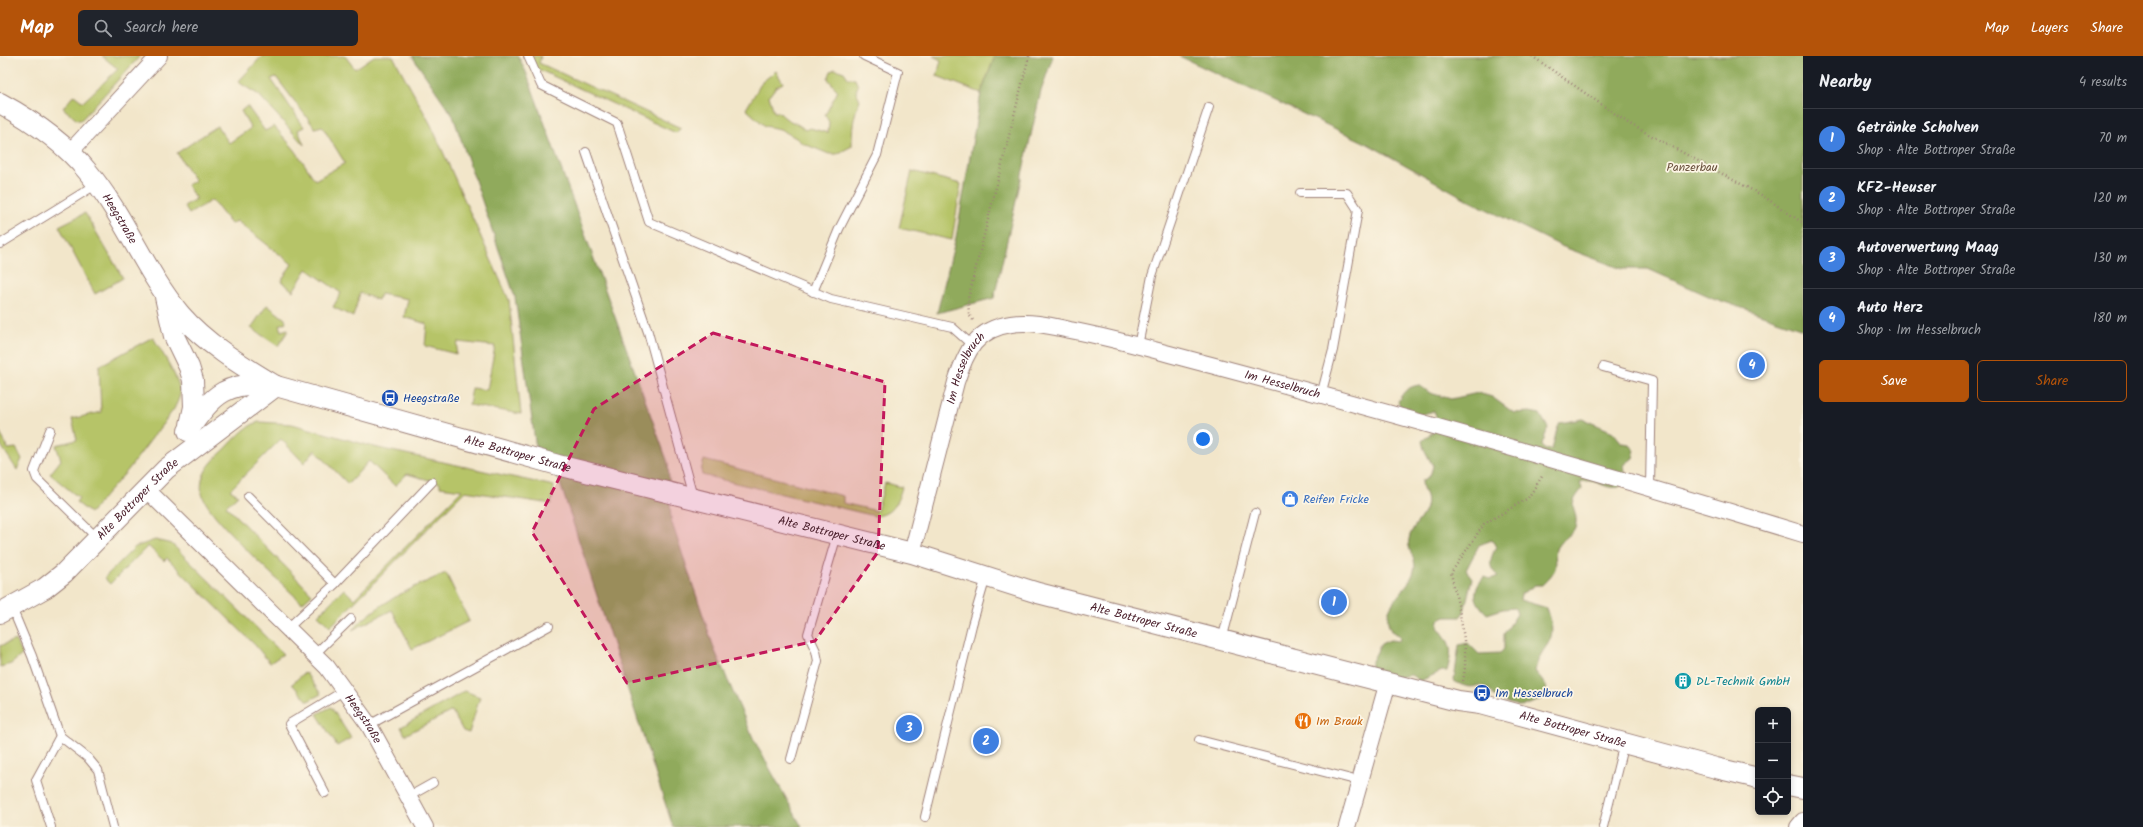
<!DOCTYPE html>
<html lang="en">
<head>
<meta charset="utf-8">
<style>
	body { margin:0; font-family:Kalam,sans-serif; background:#20242c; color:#f1f3f6 }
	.controls { position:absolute; right:12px; bottom:12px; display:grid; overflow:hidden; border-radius:6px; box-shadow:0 2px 6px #0003 }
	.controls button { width:36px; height:36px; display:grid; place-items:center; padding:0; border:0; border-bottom:1px solid #363941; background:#171b24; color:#f1f3f6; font:20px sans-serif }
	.you { position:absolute; left:1203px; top:383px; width:14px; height:14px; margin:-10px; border:3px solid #fff; border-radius:50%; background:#1a73e8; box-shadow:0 0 0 6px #1a73e833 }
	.badge { display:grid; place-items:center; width:26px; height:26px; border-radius:50%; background:#b45309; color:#fff; font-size:13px; font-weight:700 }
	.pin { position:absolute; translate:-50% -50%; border:2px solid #fff; box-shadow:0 1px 4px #0006 }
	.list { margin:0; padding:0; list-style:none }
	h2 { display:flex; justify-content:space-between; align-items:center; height:52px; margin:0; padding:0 16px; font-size:17px }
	h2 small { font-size:13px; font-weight:400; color:#9ea1a6 }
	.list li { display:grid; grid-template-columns:26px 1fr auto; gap:12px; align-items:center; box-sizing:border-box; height:60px; padding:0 16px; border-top:1px solid #363941 }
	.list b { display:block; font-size:15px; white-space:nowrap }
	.list p { margin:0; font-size:13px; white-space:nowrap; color:#9ea1a6 }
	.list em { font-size:13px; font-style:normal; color:#9ea1a6 }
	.actions { display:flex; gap:8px; padding:12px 16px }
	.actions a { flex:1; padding:9px 0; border:1px solid #b45309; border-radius:6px; text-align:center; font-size:14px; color:#b45309 }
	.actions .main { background:#b45309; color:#fff }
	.icon { flex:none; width:22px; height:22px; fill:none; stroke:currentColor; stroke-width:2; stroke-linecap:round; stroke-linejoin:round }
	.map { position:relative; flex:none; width:1803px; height:771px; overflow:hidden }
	header { display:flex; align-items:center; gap:24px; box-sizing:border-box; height:56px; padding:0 20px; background:#b45309; color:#fff }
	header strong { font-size:19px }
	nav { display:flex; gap:22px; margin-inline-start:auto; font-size:14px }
	.search { width:280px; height:36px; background:#20242c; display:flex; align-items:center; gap:10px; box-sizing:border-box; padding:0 14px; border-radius:6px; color:#9ea1a6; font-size:15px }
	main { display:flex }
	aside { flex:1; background:#171b24 }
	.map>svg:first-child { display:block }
	.green { fill:#b6c467; stroke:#807249 }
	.forest { fill:#90aa5c; stroke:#6d6444 }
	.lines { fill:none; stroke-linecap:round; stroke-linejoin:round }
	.service-casing { stroke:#9e827a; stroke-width:10 }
	.minor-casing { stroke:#9e827a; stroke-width:18 }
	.tertiary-casing { stroke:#9e827a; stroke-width:22 }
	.path { stroke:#9e827a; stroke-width:2.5; stroke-dasharray:1 3; stroke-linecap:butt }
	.service { stroke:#fff; stroke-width:8 }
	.minor { stroke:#fff; stroke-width:16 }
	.tertiary { stroke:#fff; stroke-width:20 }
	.marked { fill:#c2185b; fill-opacity:0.2; stroke:#c2185b; stroke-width:3; stroke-dasharray:8 5; stroke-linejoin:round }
	.labels { text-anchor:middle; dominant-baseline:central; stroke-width:3.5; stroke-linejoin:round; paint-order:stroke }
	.park-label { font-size:12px; fill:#6a513d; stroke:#fcf5e5 }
	.street-label { font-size:12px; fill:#4a1f2b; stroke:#fcf5e5 }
	.transit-label { font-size:12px; fill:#164399; stroke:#fcf5e5; text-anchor:start }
	.shop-label { font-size:12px; fill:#366cbe; stroke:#fcf5e5; text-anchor:start }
	.culture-label { font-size:12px; fill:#0d838f; stroke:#fcf5e5; text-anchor:start }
	.food-label { font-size:12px; fill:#c56008; stroke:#fcf5e5; text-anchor:start }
</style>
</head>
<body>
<header>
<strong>Map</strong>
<div class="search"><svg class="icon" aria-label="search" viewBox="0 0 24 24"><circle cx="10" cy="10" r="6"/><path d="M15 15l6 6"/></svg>Search here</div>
<nav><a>Map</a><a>Layers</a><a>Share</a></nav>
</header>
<main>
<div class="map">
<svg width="1803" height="771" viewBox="0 0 1803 771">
	<rect width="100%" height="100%" fill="#fcf5e5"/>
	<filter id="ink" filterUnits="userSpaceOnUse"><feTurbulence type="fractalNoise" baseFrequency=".025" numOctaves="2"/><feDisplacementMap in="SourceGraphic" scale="8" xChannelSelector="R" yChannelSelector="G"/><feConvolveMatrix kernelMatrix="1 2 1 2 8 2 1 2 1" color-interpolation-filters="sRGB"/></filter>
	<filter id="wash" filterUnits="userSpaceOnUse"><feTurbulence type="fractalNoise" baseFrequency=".012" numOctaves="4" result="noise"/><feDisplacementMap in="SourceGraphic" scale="16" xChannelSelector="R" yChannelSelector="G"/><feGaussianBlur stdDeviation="0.9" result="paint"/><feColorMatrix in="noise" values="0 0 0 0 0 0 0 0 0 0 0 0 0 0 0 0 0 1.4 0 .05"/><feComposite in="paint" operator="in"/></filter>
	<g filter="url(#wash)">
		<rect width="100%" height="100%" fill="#f2e6ca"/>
		<g class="green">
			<path d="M 102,0 L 140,0 L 81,64 L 77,64 L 63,52 L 74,39 L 83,46 L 118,13 Z"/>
			<path d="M 262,0 L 345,0 L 355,13 L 374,0 L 393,0 L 431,69 L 509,244 L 521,358 L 469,349 L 472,332 L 487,334 L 495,290 L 458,286 L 456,298 L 425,290 L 427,268 L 404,261 L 408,243 L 380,238 L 378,244 L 360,237 L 353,261 L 333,251 L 341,237 L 307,213 L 293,235 L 281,225 L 292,208 L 237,165 L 231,168 L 212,144 L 189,158 L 184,150 L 196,143 L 187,129 L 195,125 L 177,97 L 217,70 L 229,87 L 251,72 L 241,55 L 247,50 L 265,75 L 274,70 L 295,94 L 315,124 L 345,107 L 322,70 L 315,72 L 276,21 L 271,23 L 304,71 L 298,74 L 304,89 L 259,39 L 238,26 Z"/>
			<path d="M 529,0 L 541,0 L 539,7 L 681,72 L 676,77 L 529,9 Z"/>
			<path d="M 933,0 L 995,0 L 981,37 L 937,20 L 941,4 Z"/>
			<path d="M 835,13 L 844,16 L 848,22 L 855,23 L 858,30 L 856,35 L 860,44 C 853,60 852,73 852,90 L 837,98 L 829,98 L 802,87 L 796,82 L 780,73 L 765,70 L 746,53 L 762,26 L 776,15 L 783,27 L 776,31 L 769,40 L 774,56 L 779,56 C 789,68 795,64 805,74 L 810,72 L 828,77 L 829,66 L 825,59 L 838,35 L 828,23 L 831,15 Z"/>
			<path d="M 912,115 L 961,128 L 952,184 L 899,172 Z"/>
			<path d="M 85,157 L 123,222 L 95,238 L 59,170 Z"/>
			<path d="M 267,249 L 285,263 L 286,266 L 279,269 L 281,275 L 288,273 L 288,275 L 278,290 L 251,272 Z"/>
			<path d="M 153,281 C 160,294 181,324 180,338 C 179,344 176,348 174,353 L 128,414 L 90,457 L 76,446 L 79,442 L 50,418 L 61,404 L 56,389 L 77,384 L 72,363 L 101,356 L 99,310 Z"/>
			<path d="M 259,366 L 292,368 L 378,392 L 554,430 L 551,448 L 465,435 L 330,571 L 318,559 L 344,533 L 354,543 L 462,434 L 440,431 L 440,427 L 407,418 L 395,430 L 369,405 L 348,428 L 315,394 L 304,407 L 281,383 L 230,434 L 238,439 L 226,450 L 312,538 L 302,547 C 282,527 207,461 202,438 C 198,420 210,407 222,396 C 232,387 245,369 259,366 Z"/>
			<path d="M 0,376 L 8,393 L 16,392 L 22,403 L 17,414 L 0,388 Z"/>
			<path d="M 704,404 L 843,440 L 843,447 L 877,455 L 885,427 L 902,431 C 898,446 892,459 875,460 L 702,419 L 701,414 Z"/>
			<path d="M 155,484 L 172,488 L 283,598 L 270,607 L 255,589 L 167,502 L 164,505 L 148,490 L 110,528 L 104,522 L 135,491 Z"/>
			<path d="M 446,517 L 469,565 L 412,593 L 392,554 L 352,574 C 379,546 411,532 446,517 Z"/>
			<path d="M 15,584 L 23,598 L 11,608 L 0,611 L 0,590 Z"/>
			<path d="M 305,616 L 321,638 L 308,645 L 292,628 Z"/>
			<path d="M 465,635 L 480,641 L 469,677 L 463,675 L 452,655 L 405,679 L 401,671 Z"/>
			<path d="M 331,651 L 351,682 L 337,690 L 317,658 Z"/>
		</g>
		<g class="forest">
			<path d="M 412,0 L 518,0 L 526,16 L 668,407 L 671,464 L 715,595 L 754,684 L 802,771 L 673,771 L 555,412 L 537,400 L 515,241 L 453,60 Z"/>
			<path d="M 995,0 L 1053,0 L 1041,35 L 994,242 L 937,257 L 956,181 L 981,37 Z"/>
			<path d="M 1179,0 L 1803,0 L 1803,273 L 1713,242 L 1648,213 L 1622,213 L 1561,190 L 1468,144 L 1366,87 Z"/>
			<path d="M 1419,329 L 1430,337 L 1451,343 L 1478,337 L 1492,341 L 1514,357 L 1530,356 L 1540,358 L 1548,372 L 1542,388 L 1545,394 L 1552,393 L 1557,373 L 1560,367 L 1583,363 L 1613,376 L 1622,387 L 1629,388 L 1635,394 L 1633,402 L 1624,409 L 1626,421 L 1619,431 C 1602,434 1598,421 1580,426 L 1582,433 C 1566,452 1577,450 1576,467 C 1575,479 1562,482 1557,491 C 1554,496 1556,503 1556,509 C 1555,517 1547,524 1542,529 L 1535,529 L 1521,538 L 1520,544 L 1547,552 C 1561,590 1541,585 1535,615 L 1546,630 L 1547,637 L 1544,642 L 1522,651 L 1497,644 L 1489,633 L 1479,629 C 1470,633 1463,630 1454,625 L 1459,589 L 1468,587 L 1479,598 L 1500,597 L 1504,593 L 1504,578 L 1517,558 L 1515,552 L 1503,553 L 1487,558 C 1474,545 1471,536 1484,521 L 1491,523 L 1498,520 C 1487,511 1490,503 1496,491 L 1492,484 L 1479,489 L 1466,514 L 1472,522 L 1464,556 L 1460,561 L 1445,561 L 1439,564 L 1438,571 C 1452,589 1453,593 1447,615 L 1442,615 L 1420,625 L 1411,619 L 1394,622 L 1370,615 L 1371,607 L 1381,588 L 1390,584 L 1400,585 L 1399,579 L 1391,575 C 1378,549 1407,538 1414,515 C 1418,502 1406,495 1409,483 C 1411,471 1423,463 1426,451 C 1429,441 1422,435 1422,425 L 1430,420 L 1433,410 L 1424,393 L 1422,385 L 1434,375 L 1439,367 L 1434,355 L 1415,360 L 1402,353 L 1398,346 C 1403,336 1407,331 1419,329 Z"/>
		</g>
	</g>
	<g filter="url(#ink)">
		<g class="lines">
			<defs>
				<g id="service">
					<path d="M 528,0 L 541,29 L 617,67 L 649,166 L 831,243 L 952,271 L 972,289"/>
					<path d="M 586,96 L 648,276 L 693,441"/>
					<path d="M 1300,137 L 1347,137 L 1358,154 L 1333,294 L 1321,339"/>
					<path d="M 0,188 L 97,128"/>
					<path d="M 813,236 L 839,173 L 877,99 L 898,16 L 864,0"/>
					<path d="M 1138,290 L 1152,220 L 1209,51"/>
					<path d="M 1603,311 L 1652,325 L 1650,431"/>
					<path d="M 50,374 L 34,415 L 37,423 L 97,482"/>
					<path d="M 248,440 L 335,528"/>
					<path d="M 12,552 L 32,600 L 60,680 L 88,702 L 98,714 L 113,771"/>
					<path d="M 288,572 L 335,528 L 432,426"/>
					<path d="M 1222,584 L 1255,457"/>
					<path d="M 315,598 L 351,563"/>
					<path d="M 369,669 L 549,570"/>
					<path d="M 1199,684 L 1359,725"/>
					<path d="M 791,703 L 818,605 L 816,595 L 808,578 L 837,479"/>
					<path d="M 325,737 L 289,668 L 345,634"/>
					<path d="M 408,741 L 433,727"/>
					<path d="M 925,761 L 972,569 L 986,521"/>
					<path d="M 51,771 L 36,724 L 60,680"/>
					<path d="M 1603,771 L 1624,687"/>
				</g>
				<g id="minor">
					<path d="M 70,96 L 159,0"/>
					<path id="s1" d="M 146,433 L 327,611 L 369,669 L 425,771"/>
					<path id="s2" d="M 912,497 L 956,326 C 966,295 976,273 1011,268 C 1031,265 1051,270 1070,274 C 1118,283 1164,297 1211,309 C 1410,362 1607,418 1803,478"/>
					<path d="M 1347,771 L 1388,626"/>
					<path d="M 1798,771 L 1803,765"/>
				</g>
				<g id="tertiary">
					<path id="s3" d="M 0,47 C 33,65 64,86 88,116 C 124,159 144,214 180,258 C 206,288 241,309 274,329"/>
					<path d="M 165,241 L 174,280 L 189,311 L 193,324 L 194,351 L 190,369"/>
					<path id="s4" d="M 188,375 C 212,338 229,323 276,330 L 558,409 L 912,497 L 1038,537 L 1458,645 L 1480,648 L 1716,712 L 1758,722"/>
					<path id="s5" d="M 0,557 L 45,532 L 64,517 L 166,413 L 276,330"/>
					<path d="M 1788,729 L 1803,732"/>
				</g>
			</defs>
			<use href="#service" class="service-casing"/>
			<use href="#minor" class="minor-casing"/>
			<use href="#tertiary" class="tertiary-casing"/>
			<g class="path">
				<path d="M 1532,0 L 1628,67 L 1763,140 L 1803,167"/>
				<path d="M 973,264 L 969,259 L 968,243 L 1029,0"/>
				<path d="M 1463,625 C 1470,593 1458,550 1451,517 L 1484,468 L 1528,442 L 1543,419"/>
			</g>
			<use href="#service" class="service"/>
			<use href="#minor" class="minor"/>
			<use href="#tertiary" class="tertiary"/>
		</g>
	</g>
	<path class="marked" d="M 713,277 L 885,326 L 878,496 L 815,585 L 627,627 L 532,476 L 594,353 Z"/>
	<defs>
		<symbol id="bus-disc" viewBox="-11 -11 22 22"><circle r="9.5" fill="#1a4fb4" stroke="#fcf5e5"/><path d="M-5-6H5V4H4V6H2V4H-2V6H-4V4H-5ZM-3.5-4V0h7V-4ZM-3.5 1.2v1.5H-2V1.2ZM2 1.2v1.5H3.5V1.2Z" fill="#fff"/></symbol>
		<symbol id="shop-disc" viewBox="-11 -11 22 22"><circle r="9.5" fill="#3f7fe0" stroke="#fcf5e5"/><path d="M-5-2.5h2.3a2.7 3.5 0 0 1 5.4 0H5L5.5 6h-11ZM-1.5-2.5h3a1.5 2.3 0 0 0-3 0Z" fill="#fff"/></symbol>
		<symbol id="building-disc" viewBox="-11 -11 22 22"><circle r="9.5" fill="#0f9aa8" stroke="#fcf5e5"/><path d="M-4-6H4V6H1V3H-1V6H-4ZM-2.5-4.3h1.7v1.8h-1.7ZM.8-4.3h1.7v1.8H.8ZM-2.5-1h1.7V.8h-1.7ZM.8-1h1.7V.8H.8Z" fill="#fff"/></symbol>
		<symbol id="restaurant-disc" viewBox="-11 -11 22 22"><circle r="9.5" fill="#e8710a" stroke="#fcf5e5"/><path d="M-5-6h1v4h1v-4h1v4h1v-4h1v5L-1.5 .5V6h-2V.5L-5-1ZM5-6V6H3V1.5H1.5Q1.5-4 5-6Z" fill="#fff"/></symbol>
	</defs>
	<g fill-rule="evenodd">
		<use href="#bus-disc" x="380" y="332" width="20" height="20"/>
		<use href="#shop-disc" x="1280" y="433" width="20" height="20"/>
		<use href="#building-disc" x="1673" y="615" width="20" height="20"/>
		<use href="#bus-disc" x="1472" y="627" width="20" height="20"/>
		<use href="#restaurant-disc" x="1293" y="655" width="20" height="20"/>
	</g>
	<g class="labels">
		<g class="park-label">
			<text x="1692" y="111">Panzerbau</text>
		</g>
		<g class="street-label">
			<text stroke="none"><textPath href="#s3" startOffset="169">Heegstraße</textPath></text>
			<text stroke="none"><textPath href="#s2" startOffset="193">Im Hesselbruch</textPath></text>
			<text stroke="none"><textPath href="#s2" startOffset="541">Im Hesselbruch</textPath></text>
			<text stroke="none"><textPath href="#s4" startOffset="358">Alte Bottroper Straße</textPath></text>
			<text stroke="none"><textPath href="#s5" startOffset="180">Alte Bottroper Straße</textPath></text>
			<text stroke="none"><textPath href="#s4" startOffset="682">Alte Bottroper Straße</textPath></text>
			<text stroke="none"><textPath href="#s4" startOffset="1006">Alte Bottroper Straße</textPath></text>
			<text stroke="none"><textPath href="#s1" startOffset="317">Heegstraße</textPath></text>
			<text stroke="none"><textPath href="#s4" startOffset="1449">Alte Bottroper Straße</textPath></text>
		</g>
		<g class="transit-label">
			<text x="403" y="342">Heegstraße</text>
			<text x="1495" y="637">Im Hesselbruch</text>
		</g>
		<g class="shop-label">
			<text x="1303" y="443">Reifen Fricke</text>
		</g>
		<g class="culture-label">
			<text x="1696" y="625">DL-Technik GmbH</text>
		</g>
		<g class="food-label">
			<text x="1316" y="665">Im Brauk</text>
		</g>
	</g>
</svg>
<div class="controls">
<button>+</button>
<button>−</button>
<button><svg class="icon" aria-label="locate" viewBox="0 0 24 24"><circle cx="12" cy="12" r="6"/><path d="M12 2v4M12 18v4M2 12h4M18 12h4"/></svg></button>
</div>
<div class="you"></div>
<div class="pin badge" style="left:1334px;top:546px;background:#3f7fe0">1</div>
<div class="pin badge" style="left:986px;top:685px;background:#3f7fe0">2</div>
<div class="pin badge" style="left:909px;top:672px;background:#3f7fe0">3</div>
<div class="pin badge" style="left:1752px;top:309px;background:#3f7fe0">4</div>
</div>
<aside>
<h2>Nearby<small>4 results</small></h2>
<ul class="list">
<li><span class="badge" style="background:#3f7fe0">1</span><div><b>Getränke Scholven</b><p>Shop · Alte Bottroper Straße</p></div><em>70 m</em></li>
<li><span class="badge" style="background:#3f7fe0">2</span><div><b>KFZ-Heuser</b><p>Shop · Alte Bottroper Straße</p></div><em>120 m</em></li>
<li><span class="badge" style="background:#3f7fe0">3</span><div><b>Autoverwertung Maag</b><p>Shop · Alte Bottroper Straße</p></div><em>130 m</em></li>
<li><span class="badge" style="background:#3f7fe0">4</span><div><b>Auto Herz</b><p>Shop · Im Hesselbruch</p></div><em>180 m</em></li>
</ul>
<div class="actions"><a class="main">Save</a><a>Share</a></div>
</aside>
</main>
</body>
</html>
